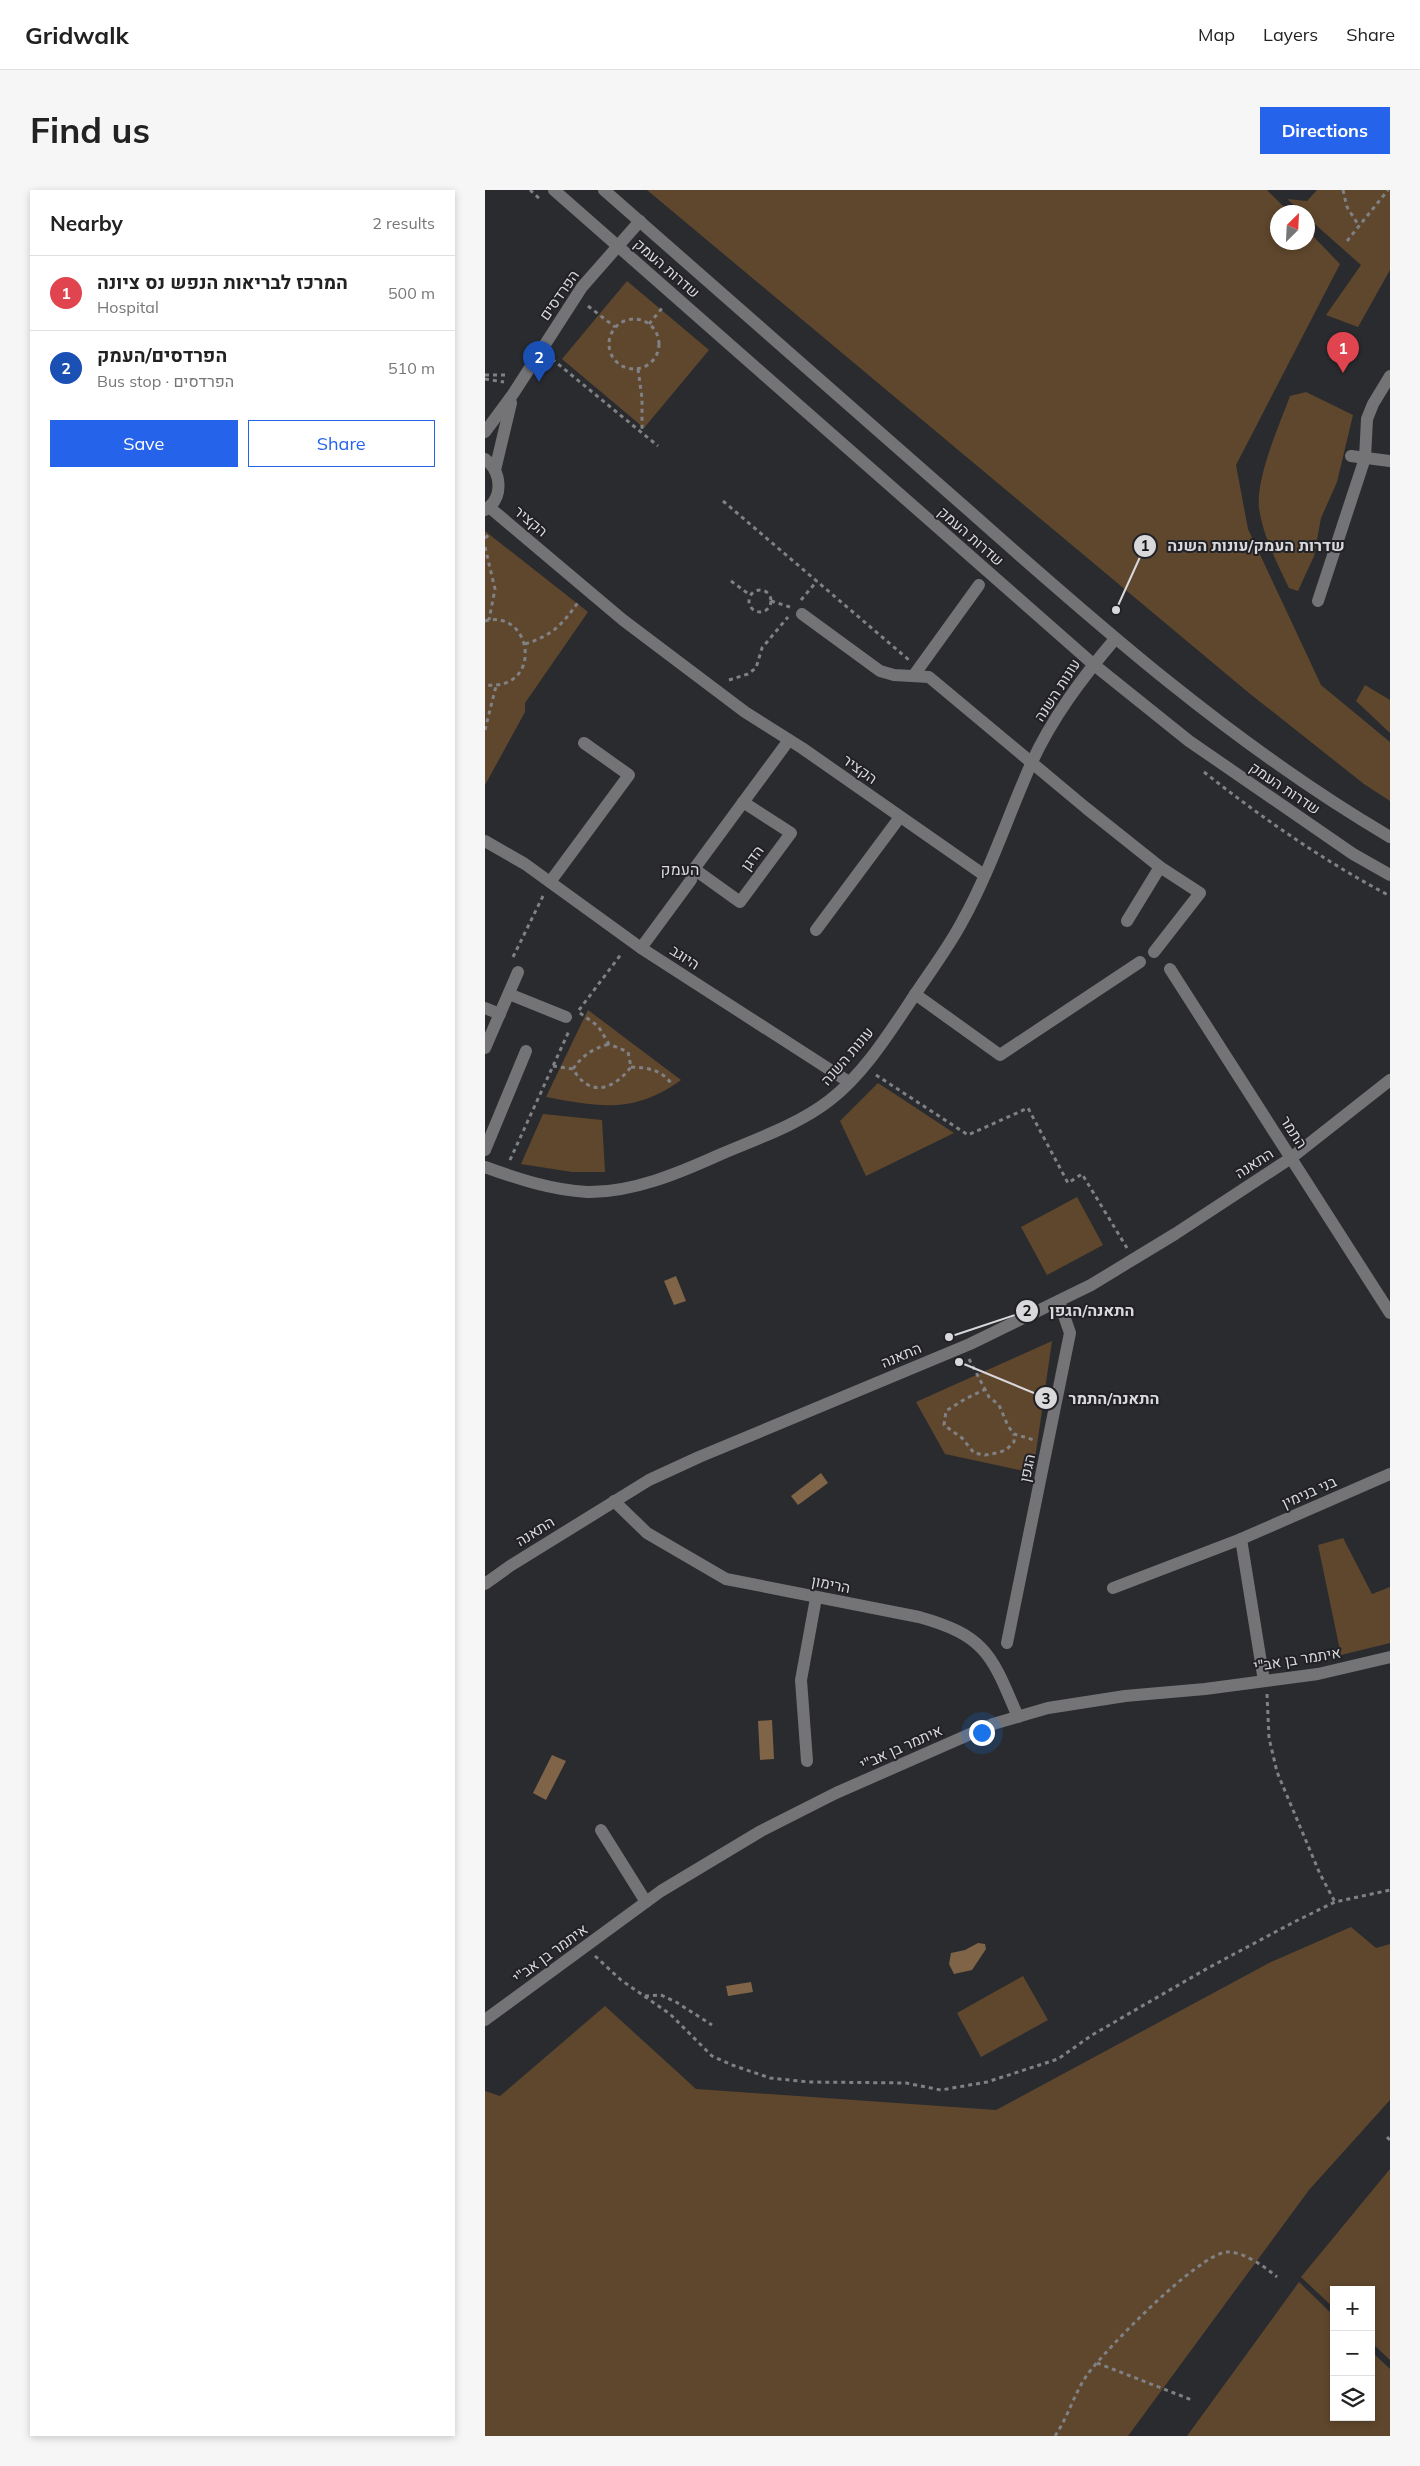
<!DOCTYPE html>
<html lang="en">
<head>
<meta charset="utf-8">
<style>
	body { margin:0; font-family:Mulish,Heebo,sans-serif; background:#f6f6f6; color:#222 }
	.controls { position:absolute; right:15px; bottom:15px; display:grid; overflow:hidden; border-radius:0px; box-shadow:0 2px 8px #0003 }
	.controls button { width:45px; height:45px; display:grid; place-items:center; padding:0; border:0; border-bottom:1px solid #e0e0e0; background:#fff; color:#222; font:25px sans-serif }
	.compass { position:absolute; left:785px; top:15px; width:45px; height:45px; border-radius:50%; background:#fff; box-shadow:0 2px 8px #0003; rotate:24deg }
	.you { position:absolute; left:496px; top:1542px; width:18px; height:18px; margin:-12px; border:4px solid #fff; border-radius:50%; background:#1a73e8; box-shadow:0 0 0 8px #1a73e833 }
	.badge { display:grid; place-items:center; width:32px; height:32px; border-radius:50%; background:#2563eb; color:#fff; font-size:16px; font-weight:700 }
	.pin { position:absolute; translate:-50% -41px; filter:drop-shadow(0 1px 2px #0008) }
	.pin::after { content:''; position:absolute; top:26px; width:18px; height:15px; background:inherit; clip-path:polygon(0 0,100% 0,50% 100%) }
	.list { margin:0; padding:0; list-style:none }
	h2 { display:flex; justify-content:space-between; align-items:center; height:65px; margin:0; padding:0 20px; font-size:21px }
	h2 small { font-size:16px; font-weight:400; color:#767676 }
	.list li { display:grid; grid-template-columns:32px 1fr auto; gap:15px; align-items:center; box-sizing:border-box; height:75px; padding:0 20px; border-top:1px solid #e0e0e0 }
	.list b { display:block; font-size:19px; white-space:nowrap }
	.list p { margin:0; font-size:16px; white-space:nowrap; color:#767676 }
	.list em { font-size:16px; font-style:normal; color:#767676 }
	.actions { display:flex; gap:10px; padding:15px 20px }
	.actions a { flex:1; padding:11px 0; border:1px solid #2563eb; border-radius:0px; text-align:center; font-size:18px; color:#2563eb }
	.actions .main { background:#2563eb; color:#fff }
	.icon { flex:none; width:28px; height:28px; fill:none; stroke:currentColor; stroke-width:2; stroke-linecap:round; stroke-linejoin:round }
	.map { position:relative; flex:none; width:905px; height:2246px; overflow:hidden; border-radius:0px }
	header { display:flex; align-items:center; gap:30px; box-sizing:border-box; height:70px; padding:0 25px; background:#fff; border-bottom:1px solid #e0e0e0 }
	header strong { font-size:24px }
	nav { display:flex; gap:28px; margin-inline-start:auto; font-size:18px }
	.intro { display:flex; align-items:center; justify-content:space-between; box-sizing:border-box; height:120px; padding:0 30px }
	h1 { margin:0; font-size:35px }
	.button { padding:12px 22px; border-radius:0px; background:#2563eb; color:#fff; font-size:18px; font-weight:700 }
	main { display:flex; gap:30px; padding:0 30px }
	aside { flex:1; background:#fff; border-radius:0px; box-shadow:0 2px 8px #0003 }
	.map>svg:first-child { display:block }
	.green { fill:#5f472d }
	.water { fill:#806447 }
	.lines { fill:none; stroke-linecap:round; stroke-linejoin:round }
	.path { stroke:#808184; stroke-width:3; stroke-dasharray:4 4; stroke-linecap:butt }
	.minor { stroke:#747476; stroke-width:12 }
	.labels { text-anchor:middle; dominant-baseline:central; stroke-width:4; stroke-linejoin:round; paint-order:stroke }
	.street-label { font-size:15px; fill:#d9d9dc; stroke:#212126 }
	.neighbourhood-label { font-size:16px; fill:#d9d9dc; stroke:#212126 }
	.leader { fill:none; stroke:#d9d9dc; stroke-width:2 }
	.callout-dot { fill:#d9d9dc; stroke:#212126; stroke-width:2 }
	.mark-label { font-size:15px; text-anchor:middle; font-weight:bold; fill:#111 }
	.callout-label { font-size:16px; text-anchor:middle; font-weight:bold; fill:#d9d9dc; stroke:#212126; stroke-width:4; stroke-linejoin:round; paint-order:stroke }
</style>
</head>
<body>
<header>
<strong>Gridwalk</strong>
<nav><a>Map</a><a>Layers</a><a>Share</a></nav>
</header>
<div class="intro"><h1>Find us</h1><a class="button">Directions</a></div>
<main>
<aside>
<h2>Nearby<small>2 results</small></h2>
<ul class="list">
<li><span class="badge" style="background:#e0444e">1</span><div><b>המרכז לבריאות הנפש נס ציונה</b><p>Hospital</p></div><em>500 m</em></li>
<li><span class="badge" style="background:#1a4fb4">2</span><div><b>הפרדסים/העמק</b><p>Bus stop · הפרדסים</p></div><em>510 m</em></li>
</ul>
<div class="actions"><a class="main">Save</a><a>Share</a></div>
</aside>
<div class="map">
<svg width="905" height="2246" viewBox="0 0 905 2246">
	<rect width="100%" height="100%" fill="#2a2b2f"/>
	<g class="green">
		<path d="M 162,0 L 782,0 L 804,22 L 792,22 L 792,52 L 822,52 L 823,41 L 855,74 L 751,275 L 763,339 L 836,495 L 905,552 L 905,611 L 879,594 L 764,503 Z"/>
		<path d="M 832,0 L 905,0 L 905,80 L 873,137 L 841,125 L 876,75 L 823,28 L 822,22 L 817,22 L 802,9 L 822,11 Z"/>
		<path d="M 142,91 L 224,160 L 159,238 L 77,169 Z"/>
		<path d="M 821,202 L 868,225 L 852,292 L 836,328 L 829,366 L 813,401 L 804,398 C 792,373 778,346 774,318 C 771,287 794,236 805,206 Z"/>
		<path d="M 0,341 L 103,422 L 40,513 L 40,522 L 0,595 Z"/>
		<path d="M 880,495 L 905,510 L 905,543 L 871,511 Z"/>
		<path d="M 103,820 L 196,890 C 149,924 115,917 61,907 Z"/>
		<path d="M 393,893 L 469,943 L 381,986 L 355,931 Z"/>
		<path d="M 58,924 L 117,930 L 120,982 L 87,982 L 36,974 Z"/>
		<path d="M 592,1007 L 618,1055 L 562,1085 L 536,1037 Z"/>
		<path d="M 567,1151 L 548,1283 L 460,1264 L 431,1212 Z"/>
		<path d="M 858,1348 L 887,1404 L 905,1397 L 905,1453 L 856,1465 L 833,1355 Z"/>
		<path d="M 866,1737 L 891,1758 L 905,1754 L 905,1910 L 824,2000 L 643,2246 L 0,2246 L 0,1901 L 15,1906 L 120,1816 L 211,1899 L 511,1920 L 784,1773 Z"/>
		<path d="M 538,1786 L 563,1830 L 496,1867 L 472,1823 Z"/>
		<path d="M 905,1979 L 905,2170 L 886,2152 L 886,2100 L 849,2100 L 849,2118 L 816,2087 Z"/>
		<path d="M 814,2092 L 849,2126 L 849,2227 L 886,2227 L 886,2161 L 905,2179 L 905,2246 L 702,2246 Z"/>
	</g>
	<g class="water">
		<path d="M 191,1086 L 201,1111 L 189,1115 L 179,1091 Z"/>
		<path d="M 336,1283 L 343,1293 L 313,1315 L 306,1306 Z"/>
		<path d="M 287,1530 L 289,1569 L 275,1570 L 273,1531 Z"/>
		<path d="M 67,1565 L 81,1571 L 61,1610 L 48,1603 Z"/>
		<path d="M 493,1753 L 500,1754 L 501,1759 L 487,1780 L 469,1784 L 464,1774 L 466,1763 L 480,1760 Z"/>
		<path d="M 266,1792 L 268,1802 L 243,1806 L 241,1796 Z"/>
	</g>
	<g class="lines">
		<g class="path">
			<path d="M 45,0 L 56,10"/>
			<path d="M 858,0 L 862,17 L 874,36"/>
			<path d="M 862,51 L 903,0"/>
			<path d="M 103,116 L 130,137"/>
			<circle cx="149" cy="154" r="25"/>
			<path d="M 164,134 L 178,117"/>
			<path d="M 67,169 L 173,256"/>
			<path d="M 153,179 L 157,208 L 157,242"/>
			<path d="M 0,185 L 22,185"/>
			<path d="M 0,189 L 19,192"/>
			<path d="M 238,311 L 424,470"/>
			<path d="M 0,348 L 6,343"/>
			<path d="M 0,357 L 10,399 L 4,430"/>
			<path d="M 246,391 L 265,405"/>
			<circle cx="275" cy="411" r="11"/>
			<path d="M 316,410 L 332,391"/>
			<path d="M 286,411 L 305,417"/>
			<path d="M 0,431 C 47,418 60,501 0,495"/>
			<path d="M 40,454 C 68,445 77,435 94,411"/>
			<path d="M 244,490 L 263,484 L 271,478 L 277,458 L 303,427"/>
			<path d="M 0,540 L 11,496"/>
			<path d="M 719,582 C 777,628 839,671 905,706"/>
			<path d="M 28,767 L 58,706"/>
			<path d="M 94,820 L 137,763"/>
			<path d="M 95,823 L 113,836 L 124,854 L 143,862 L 146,877 C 128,900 105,908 88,879 C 98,865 107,859 124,854"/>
			<path d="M 68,876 L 88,879"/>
			<path d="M 146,877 C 163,878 175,879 186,893"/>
			<path d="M 391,885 L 483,945 L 543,918 L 583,993 L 597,984 L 642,1058"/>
			<path d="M 25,970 L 84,841"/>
			<path d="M 484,1169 L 504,1207 L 514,1215 L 523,1236 L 529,1244 L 549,1250"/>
			<path d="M 501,1199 L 480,1209 L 461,1221 L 459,1235 L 477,1248 L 489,1263 L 500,1265 L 512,1263 L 521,1260 L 529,1252 L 529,1244"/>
			<path d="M 782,1504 L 784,1548 L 792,1582 L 835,1684 L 850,1712"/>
			<path d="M 110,1766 L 136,1790 L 185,1824 L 227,1866 L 247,1875 L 285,1888 L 324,1892 L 421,1893 L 456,1900 L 502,1892 L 573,1869 L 607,1845 L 723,1778 L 809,1732 L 850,1712 L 905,1700"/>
			<path d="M 160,1806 L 176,1805 L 191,1812 L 227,1835"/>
			<path d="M 902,1947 L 905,1950"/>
			<path d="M 612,2173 L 707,2210"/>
			<path d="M 570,2246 C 583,2227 589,2204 602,2185 C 620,2160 713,2064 742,2062 C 758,2061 780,2077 792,2087"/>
		</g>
		<g class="minor">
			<path d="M 69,0 L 608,474 L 704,551 L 868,664 L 905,685"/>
			<path d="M 119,0 C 240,106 360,212 481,318 C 615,437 750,556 905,647"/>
			<path d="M 0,242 L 28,204 L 97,97 L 155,31"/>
			<path d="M 866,266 L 905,271"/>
			<path d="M 0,269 C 17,282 19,308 0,320"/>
			<path d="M 10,280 L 26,213"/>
			<path d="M 4,317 L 138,430 L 260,522 L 317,558 L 499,685"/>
			<path d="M 833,411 L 880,268 L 882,229 L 888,214 L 905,186"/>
			<path d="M 317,424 L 395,481 L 409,485 L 444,487 L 601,618 L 675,677 L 715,703 L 669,762"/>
			<path d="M 429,485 L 494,395"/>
			<path d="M 0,651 L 40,674 L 156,758 L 364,892"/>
			<path d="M 209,679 L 255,712 L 306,643 L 258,612"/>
			<path d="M 65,692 L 144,585 L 99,553"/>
			<path d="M 642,731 L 675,677"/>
			<path d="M 331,740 L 415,627"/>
			<path d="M 156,758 L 206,690 L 209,679 L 304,550"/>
			<path d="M 685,779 L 905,1123"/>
			<path d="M 24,804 L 81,827"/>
			<path d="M 430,804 L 515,865 L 655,772"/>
			<path d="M 0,818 L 15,824"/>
			<path d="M 0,858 L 33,782"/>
			<path d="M 0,960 L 41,861"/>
			<path d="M 0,977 C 33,989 67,1000 102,1002 C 147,1003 194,983 234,965 C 271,949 313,935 345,910 C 377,885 401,848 423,815 C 441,787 463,759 478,730 C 505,681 523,626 546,574 C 567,528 597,488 630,449"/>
			<path d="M 129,1311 L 162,1343 L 241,1389 L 434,1427 C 502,1446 507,1466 533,1527"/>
			<path d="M 756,1349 L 779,1491"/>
			<path d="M 0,1394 L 25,1376 L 164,1290 L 214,1267 L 485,1154 L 606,1095 L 690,1044 L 806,968 L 905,890"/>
			<path d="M 628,1398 L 756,1349 L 905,1284"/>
			<path d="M 522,1453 L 585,1143 L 574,1111"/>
			<path d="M 322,1571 L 316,1490 L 331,1408"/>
			<path d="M 116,1640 L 161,1712"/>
			<path d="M 0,1830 L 176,1701 L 276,1641 L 351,1603 L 508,1534 L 563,1518 L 640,1506 L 720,1499 L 833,1484 L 905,1467"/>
		</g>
	</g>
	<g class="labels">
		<g class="street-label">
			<text transform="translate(182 78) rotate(41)">שדרות העמק</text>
			<text transform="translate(74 105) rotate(-55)">הפרדסים</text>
			<text transform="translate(46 331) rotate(40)">הקציר</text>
			<text transform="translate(486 346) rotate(41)">שדרות העמק</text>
			<text transform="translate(572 500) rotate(-57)">עונות השנה</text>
			<text transform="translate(375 579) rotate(35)">הקציר</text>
			<text transform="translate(800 598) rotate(34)">שדרות העמק</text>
			<text transform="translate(267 668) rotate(-54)">הדגן</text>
			<text transform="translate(200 767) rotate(33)">היוגב</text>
			<text transform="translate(362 866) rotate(-49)">עונות השנה</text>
			<text transform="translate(809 942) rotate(57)">התמר</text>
			<text transform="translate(769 973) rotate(-33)">התאנה</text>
			<text transform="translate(416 1165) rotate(-23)">התאנה</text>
			<text transform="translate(542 1278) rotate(-78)">הגפן</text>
			<text transform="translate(824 1302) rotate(-24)">בני בנימין</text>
			<text transform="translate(50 1341) rotate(-32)">התאנה</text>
			<text transform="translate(346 1394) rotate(11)">הרימון</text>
			<text transform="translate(812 1469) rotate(-9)">איתמר בן אב"י</text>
			<text transform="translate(416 1557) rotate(-24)">איתמר בן אב"י</text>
			<text transform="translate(65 1763) rotate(-36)">איתמר בן אב"י</text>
		</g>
		<g class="neighbourhood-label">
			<text x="195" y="679">העמק</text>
		</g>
	</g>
	<path class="leader" d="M631 420L660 356M464 1147L542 1121M474 1172L561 1208"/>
	<g class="callout-dot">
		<circle cx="631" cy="420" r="5"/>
		<circle cx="464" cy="1147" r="5"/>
		<circle cx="474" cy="1172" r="5"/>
		<circle cx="660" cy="356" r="12"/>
		<circle cx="542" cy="1121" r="12"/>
		<circle cx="561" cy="1208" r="12"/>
	</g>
	<g class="mark-label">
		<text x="660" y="361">1</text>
		<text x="542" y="1126">2</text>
		<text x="561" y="1214">3</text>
	</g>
	<g class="callout-label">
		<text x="771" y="361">שדרות העמק/עונות השנה</text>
		<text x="607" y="1126">התאנה/הגפן</text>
		<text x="629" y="1214">התאנה/התמר</text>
	</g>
</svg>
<div class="controls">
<button>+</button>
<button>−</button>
<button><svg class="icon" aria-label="layers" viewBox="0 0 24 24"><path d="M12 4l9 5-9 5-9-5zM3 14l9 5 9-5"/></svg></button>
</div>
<svg class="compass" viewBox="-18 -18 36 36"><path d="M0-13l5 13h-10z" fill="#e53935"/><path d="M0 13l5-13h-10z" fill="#767676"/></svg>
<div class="you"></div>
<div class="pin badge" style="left:858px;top:183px;background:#e0444e">1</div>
<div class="pin badge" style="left:54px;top:192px;background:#1a4fb4">2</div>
</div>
</main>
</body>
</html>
